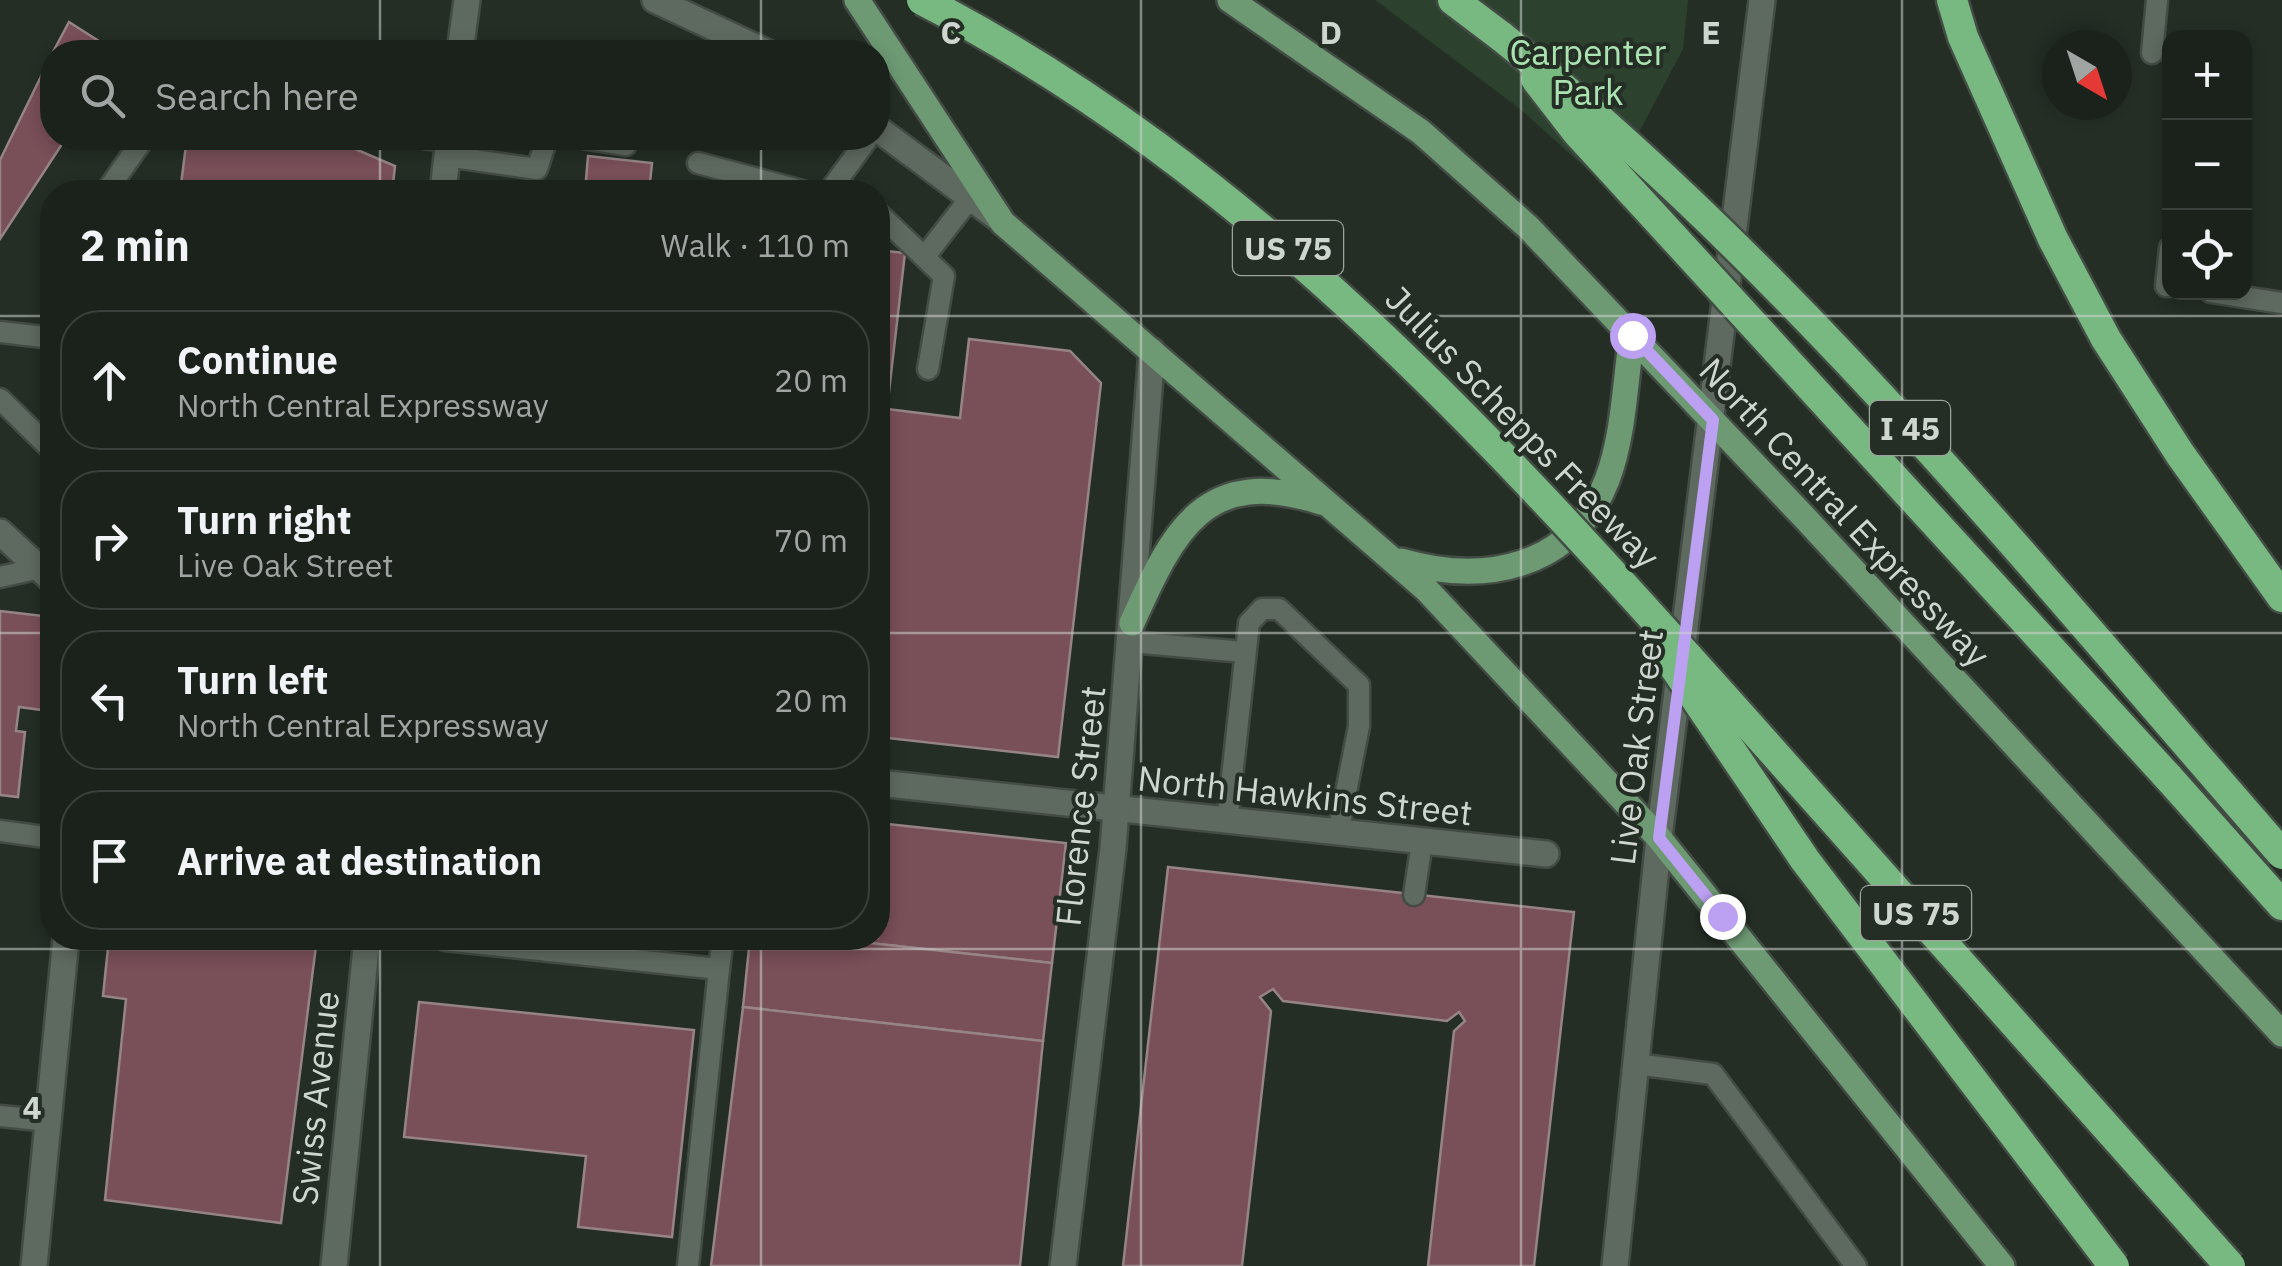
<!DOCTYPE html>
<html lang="en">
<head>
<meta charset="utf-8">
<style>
	body { margin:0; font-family:"IBM Plex Sans",sans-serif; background:#282f29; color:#f1f3f6 }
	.controls { position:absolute; right:30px; top:30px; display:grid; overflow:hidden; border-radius:20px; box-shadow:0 5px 15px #0003 }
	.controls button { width:90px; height:90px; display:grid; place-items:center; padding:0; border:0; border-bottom:2px solid #393f3b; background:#1b221c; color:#f1f3f6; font:50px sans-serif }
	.compass { position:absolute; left:2042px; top:30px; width:90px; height:90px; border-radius:50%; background:#1b221c; box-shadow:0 5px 15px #0003; rotate:141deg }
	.stop { position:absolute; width:30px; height:30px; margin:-22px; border:8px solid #bca0f2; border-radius:50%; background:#fff }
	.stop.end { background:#bca0f2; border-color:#fff; box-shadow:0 2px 10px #0008 }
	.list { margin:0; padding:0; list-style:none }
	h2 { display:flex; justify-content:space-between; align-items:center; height:130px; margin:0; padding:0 40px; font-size:42px }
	h2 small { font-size:32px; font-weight:400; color:#a0a4a3 }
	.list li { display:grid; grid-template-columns:65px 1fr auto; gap:30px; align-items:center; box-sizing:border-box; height:140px; margin:0 20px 20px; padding:0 20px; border:2px solid #393f3b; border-radius:40px }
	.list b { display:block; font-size:38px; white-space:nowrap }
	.list p { margin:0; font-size:32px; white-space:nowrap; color:#a0a4a3 }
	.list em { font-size:32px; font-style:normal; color:#a0a4a3 }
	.icon { flex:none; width:55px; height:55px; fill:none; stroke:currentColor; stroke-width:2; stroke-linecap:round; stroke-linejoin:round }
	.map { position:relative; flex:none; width:2282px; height:1266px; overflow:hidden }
	.search { position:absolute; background:#1b221c; box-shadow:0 5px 15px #0003; left:40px; top:40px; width:850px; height:110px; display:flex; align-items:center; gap:25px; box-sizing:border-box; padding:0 35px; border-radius:40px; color:#a0a4a3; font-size:38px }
	.panel { position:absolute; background:#1b221c; box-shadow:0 5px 15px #0003; left:40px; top:180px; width:850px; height:770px; border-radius:40px }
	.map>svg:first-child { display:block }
	.green { fill:#2c422f }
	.building { fill:#794f58; stroke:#968487; stroke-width:2.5 }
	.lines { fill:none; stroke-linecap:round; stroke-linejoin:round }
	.lane-casing { stroke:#434c44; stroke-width:25 }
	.street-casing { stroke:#434c44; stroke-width:30 }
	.secondary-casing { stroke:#434c44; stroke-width:30 }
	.primary-casing { stroke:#434c44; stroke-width:30 }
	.highway-casing { stroke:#434c44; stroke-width:35 }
	.lane { stroke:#5e695f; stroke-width:20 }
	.street { stroke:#5e695f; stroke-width:25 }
	.secondary { stroke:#5e695f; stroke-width:25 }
	.primary { stroke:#6d9973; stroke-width:25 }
	.highway { stroke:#77b981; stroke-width:30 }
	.highway-bridge-casing { stroke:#434c44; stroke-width:35; stroke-linecap:butt }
	.highway-bridge { stroke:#77b981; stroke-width:30 }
	.route { stroke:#bca0f2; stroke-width:12 }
	.grid { fill:none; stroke:#cfd6d0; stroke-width:2.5; stroke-opacity:0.55 }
	.labels { text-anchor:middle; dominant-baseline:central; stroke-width:8; stroke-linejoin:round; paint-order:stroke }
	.shield { fill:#242e25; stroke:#9ca49d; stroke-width:2.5 }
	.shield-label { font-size:32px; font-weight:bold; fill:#cfd6d0 }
	.park-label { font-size:35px; fill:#aae2b1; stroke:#242e25 }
	.street-label { font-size:35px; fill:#cfd6d0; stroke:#242e25 }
	.grid-label { font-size:32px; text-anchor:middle; font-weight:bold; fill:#cfd6d0; stroke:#242e25; stroke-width:8; stroke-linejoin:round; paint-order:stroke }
</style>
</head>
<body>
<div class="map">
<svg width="2282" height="1266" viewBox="0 0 2282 1266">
	<rect width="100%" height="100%" fill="#242e25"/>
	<path class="green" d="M 1375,0 L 1688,0 L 1683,49 L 1609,189 L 1520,109 Z"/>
	<g class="building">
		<path d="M 69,22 L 116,52 L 53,52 Z"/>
		<path d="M 52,54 L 52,138 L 66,138 L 0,239 L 0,160 Z"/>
		<path d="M 211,138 L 318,138 L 339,142 L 395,166 L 392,192 L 180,192 L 186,145 L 210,147 Z"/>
		<path d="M 588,156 L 652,163 L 649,192 L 585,192 Z"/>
		<path d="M 878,250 L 905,253 L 887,409 L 960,418 L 969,339 L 1070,351 L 1101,383 L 1058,757 L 878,737 Z"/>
		<path d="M 0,611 L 52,617 L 42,710 L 19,707 L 16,731 L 25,732 L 18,797 L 0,795 Z"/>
		<path d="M 878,823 L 1066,843 L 1052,963 L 824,938 L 878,938 Z"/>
		<path d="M 1168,867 L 1574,912 L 1534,1266 L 1428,1266 L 1454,1031 L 1465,1021 L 1459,1012 L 1447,1021 L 1283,1001 L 1273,989 L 1260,997 L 1271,1011 L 1242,1266 L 1123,1266 Z"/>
		<path d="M 109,938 L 317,938 L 281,1223 L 105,1200 L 126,999 L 103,996 Z"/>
		<path d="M 750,938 L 824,938 L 1052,963 L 1043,1041 L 743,1007 Z"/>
		<path d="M 419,1002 L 694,1030 L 672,1237 L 578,1227 L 586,1156 L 404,1137 Z"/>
		<path d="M 743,1007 L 1043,1041 L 1020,1266 L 711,1266 Z"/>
	</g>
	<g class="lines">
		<defs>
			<g id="lane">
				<path d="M 2152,53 L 2157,0"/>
				<path d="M 423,138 L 448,141"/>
				<path d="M 582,138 L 626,145 L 628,138"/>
				<path d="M 446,156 L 537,169 L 547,138"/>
				<path d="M 698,163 L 806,192"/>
				<path d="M 106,192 L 144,138"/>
				<path d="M 829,192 L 868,138"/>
				<path d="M 878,213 L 944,276 L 928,369"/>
				<path d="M 2170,248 L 2166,286 L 2170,286"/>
				<path d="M 926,255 L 970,198"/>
				<path d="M 2211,292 L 2282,303"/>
				<path d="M 0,332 L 52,338"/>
				<path d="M 0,399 L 52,450"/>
				<path d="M 0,577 L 40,568"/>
				<path d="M 1131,642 L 1244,652"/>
				<path d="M 1227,822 L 1249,623 L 1262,609 L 1279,609 L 1359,685 L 1359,726 L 1338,833"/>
				<path d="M 0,831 L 52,838"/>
				<path d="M 1414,895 L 1422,842"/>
				<path d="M 445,940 L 719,969 L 723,938"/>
				<path d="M 1636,1064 L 1713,1074 L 1856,1266"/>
				<path d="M 0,1116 L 48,1121"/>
				<path d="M 688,1266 L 719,969"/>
			</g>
			<g id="street">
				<path d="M 460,52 L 467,0"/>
				<path d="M 443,192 L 449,138"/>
				<path d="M 0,532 L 52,580"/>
				<path d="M 878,783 L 1546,854"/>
				<path d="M 34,1266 L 66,938"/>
				<path d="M 334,1266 L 367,938"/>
				<path d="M 1063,1266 L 1113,848 L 1152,351"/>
			</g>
			<g id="secondary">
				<path d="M 655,0 L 766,52"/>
				<path d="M 878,129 L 998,218"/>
				<path d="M 1615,1266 L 1659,838 L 1762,0"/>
			</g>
			<g id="primary">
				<path d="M 857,0 L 1003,223 L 1426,589 L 1659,838 L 2002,1266"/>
				<path d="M 1230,0 L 1421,132 L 1529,228 L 1805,518 L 2282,1034"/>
				<path d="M 1401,561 C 1484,585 1572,569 1607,480 C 1624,436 1625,381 1632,335"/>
				<path d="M 1132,623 C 1174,529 1205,465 1321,502"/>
			</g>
			<g id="highway">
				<path d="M 1453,0 L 1502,37"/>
				<path d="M 1952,0 L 1963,37 L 2053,239 L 2106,339 L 2180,454 L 2282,597"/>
				<path d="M 2168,777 L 2282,905"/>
			</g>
		</defs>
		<use href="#lane" class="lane-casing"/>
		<use href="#street" class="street-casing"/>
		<use href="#secondary" class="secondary-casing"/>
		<use href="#primary" class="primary-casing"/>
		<use href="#highway" class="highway-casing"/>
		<use href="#lane" class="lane"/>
		<use href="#street" class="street"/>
		<use href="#secondary" class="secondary"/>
		<use href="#primary" class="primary"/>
		<use href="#highway" class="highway"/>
		<defs>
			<g id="highway-bridge">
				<path d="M 922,0 C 1252,170 1497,443 1741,716 C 1904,900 2067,1083 2230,1266"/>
				<path d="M 1502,37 C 1797,274 2034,570 2282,854"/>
				<path d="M 1536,79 L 1577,132 L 2168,777"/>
				<path d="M 1671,662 L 1805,860 L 2114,1266"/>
			</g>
		</defs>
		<use href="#highway-bridge" class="highway-bridge-casing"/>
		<use href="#highway-bridge" class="highway-bridge"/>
	</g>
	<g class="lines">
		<path class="route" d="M 1632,335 L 1713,420 L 1659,838 L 1722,916"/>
	</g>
	<path class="grid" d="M 380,0 L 380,52M 761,0 L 761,52M 1141,0 L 1141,1266M 1521,0 L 1521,1266M 1902,0 L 1902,1266M 380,138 L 380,192M 761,138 L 761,192M 0,316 L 52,316M 878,316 L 2282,316M 0,633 L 52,633M 878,633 L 2282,633M 380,938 L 380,1266M 761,938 L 761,1266M 0,949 L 2282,949"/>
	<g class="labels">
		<g class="shield">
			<rect x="1233" y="221" width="110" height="54" rx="8"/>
			<rect x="1870" y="401" width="80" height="54" rx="8"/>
			<rect x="1861" y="886" width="110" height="54" rx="8"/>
		</g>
		<g class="shield-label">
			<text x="1288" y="248">US 75</text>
			<text x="1910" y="428">I 45</text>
			<text x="1916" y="913">US 75</text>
		</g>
		<g class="park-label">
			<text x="1588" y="52">Carpenter<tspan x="1588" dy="40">Park</tspan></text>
		</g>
		<g class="street-label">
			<text transform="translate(1523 427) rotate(46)">Julius Schepps Freeway</text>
			<text transform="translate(1845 512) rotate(47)">North Central Expressway</text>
			<text transform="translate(1636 747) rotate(-83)">Live Oak Street</text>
			<text transform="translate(1305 795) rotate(6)">North Hawkins Street</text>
			<text transform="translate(1080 806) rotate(-84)">Florence Street</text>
			<text transform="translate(315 1098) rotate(-84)">Swiss Avenue</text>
		</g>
	</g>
	<g class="grid-label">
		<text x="951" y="44">C</text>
		<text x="1331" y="44">D</text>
		<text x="1711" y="44">E</text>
		<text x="32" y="1119">4</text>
	</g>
</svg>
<div class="controls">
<button>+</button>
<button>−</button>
<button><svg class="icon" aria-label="locate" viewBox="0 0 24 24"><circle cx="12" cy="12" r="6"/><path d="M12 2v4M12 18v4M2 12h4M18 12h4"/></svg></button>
</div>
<svg class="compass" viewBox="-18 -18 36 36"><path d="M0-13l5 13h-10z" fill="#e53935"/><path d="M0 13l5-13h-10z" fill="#a0a4a3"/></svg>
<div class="stop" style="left:1632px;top:335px"></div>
<div class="stop end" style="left:1722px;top:916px"></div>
<div class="search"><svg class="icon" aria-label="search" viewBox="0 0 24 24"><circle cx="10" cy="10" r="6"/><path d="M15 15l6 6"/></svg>Search here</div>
<section class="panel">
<h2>2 min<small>Walk · 110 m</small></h2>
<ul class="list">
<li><svg class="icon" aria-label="ahead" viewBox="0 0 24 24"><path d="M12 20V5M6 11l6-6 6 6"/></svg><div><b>Continue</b><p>North Central Expressway</p></div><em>20 m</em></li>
<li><svg class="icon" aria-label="right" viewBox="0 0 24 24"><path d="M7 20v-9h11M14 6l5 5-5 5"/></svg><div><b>Turn right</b><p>Live Oak Street</p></div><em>70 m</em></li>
<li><svg class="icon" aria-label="left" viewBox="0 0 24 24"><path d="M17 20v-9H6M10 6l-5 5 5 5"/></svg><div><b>Turn left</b><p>North Central Expressway</p></div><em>20 m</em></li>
<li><svg class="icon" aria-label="arrive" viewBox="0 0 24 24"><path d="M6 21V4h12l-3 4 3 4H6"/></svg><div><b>Arrive at destination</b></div></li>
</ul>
</section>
</div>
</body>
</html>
